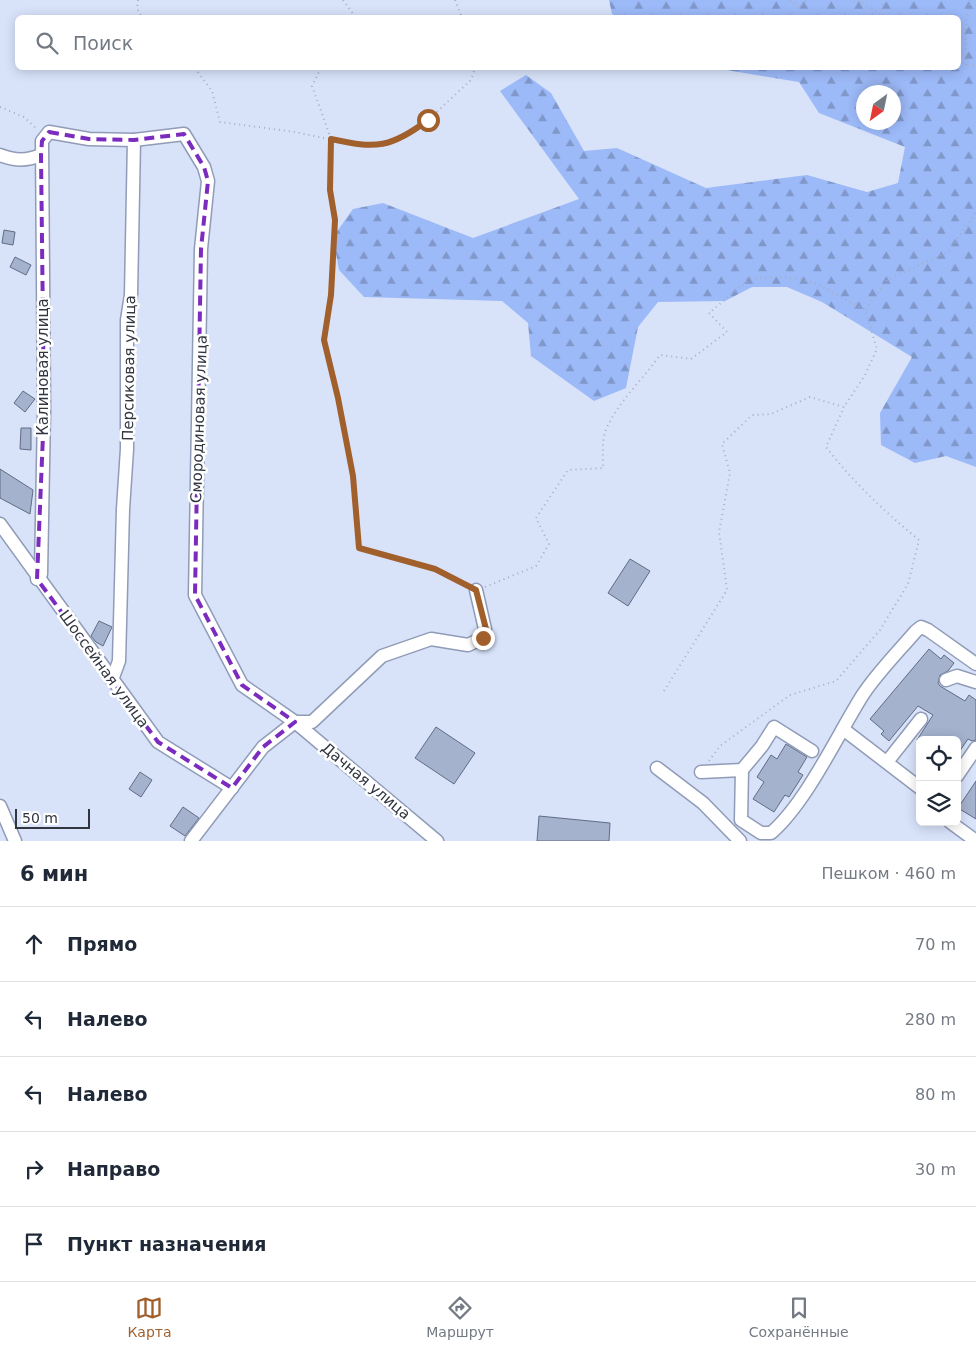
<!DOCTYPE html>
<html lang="ru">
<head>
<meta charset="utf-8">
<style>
	body { margin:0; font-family:"DejaVu Sans",sans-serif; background:#f6f6f7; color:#1f2937 }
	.controls { position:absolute; right:15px; bottom:15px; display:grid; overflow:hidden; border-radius:8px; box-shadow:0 2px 12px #0003 }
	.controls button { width:45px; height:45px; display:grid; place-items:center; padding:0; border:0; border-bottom:1px solid #e0e1e3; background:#fff; color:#1f2937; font:25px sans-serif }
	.compass { position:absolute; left:856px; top:85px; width:45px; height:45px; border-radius:50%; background:#fff; box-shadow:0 2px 12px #0003; rotate:213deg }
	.scale { position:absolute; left:15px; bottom:12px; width:75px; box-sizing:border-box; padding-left:5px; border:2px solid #303540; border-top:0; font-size:14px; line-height:18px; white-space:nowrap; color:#303540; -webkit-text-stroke:4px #fff; paint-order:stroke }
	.stop { position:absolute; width:15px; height:15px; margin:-11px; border:4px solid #a15f2c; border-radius:50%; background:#fff }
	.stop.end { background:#a15f2c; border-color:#fff; box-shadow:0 1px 5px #0008 }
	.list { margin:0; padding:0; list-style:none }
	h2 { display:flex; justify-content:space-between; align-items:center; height:65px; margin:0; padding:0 20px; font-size:21px }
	h2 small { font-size:16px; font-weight:400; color:#747a83 }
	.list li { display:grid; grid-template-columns:32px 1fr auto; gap:15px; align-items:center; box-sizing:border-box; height:75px; padding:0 20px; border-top:1px solid #e0e1e3 }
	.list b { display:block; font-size:19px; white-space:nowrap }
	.list em { font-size:16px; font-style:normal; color:#747a83 }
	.icon { flex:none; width:28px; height:28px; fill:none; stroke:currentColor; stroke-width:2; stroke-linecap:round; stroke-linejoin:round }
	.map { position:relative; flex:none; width:976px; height:841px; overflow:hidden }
	.search { position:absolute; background:#fff; box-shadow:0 2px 12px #0003; left:15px; right:15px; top:15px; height:55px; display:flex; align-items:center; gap:12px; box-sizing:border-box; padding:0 18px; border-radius:8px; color:#747a83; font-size:19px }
	.sheet { height:440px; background:#fff }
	nav { display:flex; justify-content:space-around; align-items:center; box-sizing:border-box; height:70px; border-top:1px solid #e0e1e3; background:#fff; font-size:14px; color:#747a83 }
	nav a { display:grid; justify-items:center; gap:2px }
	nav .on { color:#a15f2c }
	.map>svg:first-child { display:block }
	.forest { fill:url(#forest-firs); fill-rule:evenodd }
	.building { fill:#a5b2cd; stroke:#606c85 }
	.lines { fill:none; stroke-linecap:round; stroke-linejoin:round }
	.minor-casing { stroke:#909cb7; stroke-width:15 }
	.path { stroke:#a5aec2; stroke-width:2; stroke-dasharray:1 4; stroke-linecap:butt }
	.minor { stroke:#fff; stroke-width:12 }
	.route { stroke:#a15f2c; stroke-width:6 }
	.marked { fill:none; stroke:#7b2cbf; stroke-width:4; stroke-dasharray:10 6; stroke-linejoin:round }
	.labels { text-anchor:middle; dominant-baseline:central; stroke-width:5; stroke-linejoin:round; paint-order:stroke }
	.street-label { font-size:15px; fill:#303540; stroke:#fff }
</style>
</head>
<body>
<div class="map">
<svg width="976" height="841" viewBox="0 0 976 841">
	<defs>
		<pattern id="forest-firs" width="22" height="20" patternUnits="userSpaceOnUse" patternTransform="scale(1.25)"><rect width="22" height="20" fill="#9cb9f8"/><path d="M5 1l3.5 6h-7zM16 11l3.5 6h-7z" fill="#8097ca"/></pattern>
	</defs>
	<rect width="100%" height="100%" fill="#d8e3fa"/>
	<path class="forest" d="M 609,0 L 976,0 L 976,467 L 946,456 L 915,463 L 881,445 L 880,413 L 912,357 L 822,302 L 787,287 L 752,287 L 725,301 L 658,302 L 638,327 L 626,388 L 594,401 L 531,356 L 528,323 L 502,301 L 364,297 L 339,270 L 333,237 L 353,209 L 383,203 L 473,238 L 579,199 L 500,91 L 526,75 L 551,93 L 584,151 L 617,148 L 706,188 L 807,175 L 867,192 L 898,183 L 905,147 L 819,113 L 799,82 L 714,68 L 958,68 L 958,18 L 618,17 L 612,14 ZM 864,92 L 894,92 L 894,122 L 864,122 Z"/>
	<g class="building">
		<path d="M 4,230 L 15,232 L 13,245 L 2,243 Z"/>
		<path d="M 15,257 L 31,265 L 26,275 L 10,267 Z"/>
		<path d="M 23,391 L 35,399 L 25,412 L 14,403 Z"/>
		<path d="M 21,428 L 31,428 L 31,450 L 20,449 Z"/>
		<path d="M 0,469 L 33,490 L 30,514 L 0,498 Z"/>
		<path d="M 630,559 L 650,571 L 628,606 L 608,593 Z"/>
		<path d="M 99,621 L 112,627 L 103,646 L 96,642 L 91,636 Z"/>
		<path d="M 929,649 L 941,659 L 944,655 L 954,663 L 948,671 L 940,675 L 938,683 L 940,686 L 965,701 L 969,695 L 976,700 L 976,740 L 972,741 L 968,739 L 957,755 L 957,740 L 917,740 L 933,715 L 918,706 L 889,741 L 881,734 L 884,731 L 870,719 Z"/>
		<path d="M 436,727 L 475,753 L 454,784 L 415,758 Z"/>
		<path d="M 786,744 L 807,757 L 798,772 L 803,775 L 789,797 L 785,795 L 774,812 L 753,799 L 764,782 L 757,777 L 771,755 L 777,759 Z"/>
		<path d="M 140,772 L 152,780 L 141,797 L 129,789 Z"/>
		<path d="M 976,781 L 976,819 L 958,808 Z"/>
		<path d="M 183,807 L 199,818 L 185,836 L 170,826 Z"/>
		<path d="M 539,816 L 610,823 L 609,841 L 537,841 Z"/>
	</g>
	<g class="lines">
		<defs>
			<g id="minor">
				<path d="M 134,140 L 184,134 L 204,167 L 208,181 L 201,249 L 195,595 L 242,685 L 295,722 L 437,841"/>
				<path d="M 0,155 C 16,161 26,161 41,155"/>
				<path d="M 0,524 L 158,742 L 232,788"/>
				<path d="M 37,579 L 41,574 L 44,411 L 42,141 L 49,132 L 89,139 L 134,140 L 131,295 L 127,320 L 127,449 L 123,509 L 119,661 L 112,680"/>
				<path d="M 946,680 L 957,676 L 976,682"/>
				<path d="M 295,722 L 312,722 L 382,656 L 431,639 L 468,645 L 483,638 L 485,629 L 476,590"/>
				<path d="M 843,729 L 920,788"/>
				<path d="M 887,762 L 921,719"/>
				<path d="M 657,768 L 703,803 L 740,841"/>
				<path d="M 742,770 L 741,820 L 761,833 L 771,833 C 806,803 837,736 862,696 C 877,673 898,652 916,631 L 921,627 L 928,630 L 976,664"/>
				<path d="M 701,772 L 742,770 L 762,746 L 774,727 L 812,751"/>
				<path d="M 957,776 L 976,748"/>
				<path d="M 0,806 L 15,841"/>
				<path d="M 950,822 L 976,841"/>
				<path d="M 191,841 L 263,747 L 295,722"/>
			</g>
		</defs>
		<use href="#minor" class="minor-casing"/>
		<g class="path">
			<path d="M 138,0 L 137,8 L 142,18"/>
			<path d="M 343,0 L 356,18"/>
			<path d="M 455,0 L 462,18"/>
			<path d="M 790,0 L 799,7 L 807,0"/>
			<path d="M 858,0 L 886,18"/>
			<path d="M 882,15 L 882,0"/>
			<path d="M 958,61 L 976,67"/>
			<path d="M 966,65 L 965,29 L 970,0"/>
			<path d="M 195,68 L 212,91 L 220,122 L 295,132 L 354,144 L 382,146 L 406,137 L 428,120 L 471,80 L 475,68"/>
			<path d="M 321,68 L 312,86 L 331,139 L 330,190 L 335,220 L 331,295 L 324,340 L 338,399 L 353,476 L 359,548 L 435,569 L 467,586"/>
			<path d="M 0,107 L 24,117 L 38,130"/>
			<path d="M 485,587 L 536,566 L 549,544 L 536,518 L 568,470 L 603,468 C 603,457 602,442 605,432 C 617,402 642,381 660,355 L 691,359 L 727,332 L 709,313 L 751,278 L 785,277 L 813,282 L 865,310"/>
			<path d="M 664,691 L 727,590 L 719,532 L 730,473 L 722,444 L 752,415 L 771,414 L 810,397 L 844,407 L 865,375 L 877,349 L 865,310 L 887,280 L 948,252 L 976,213"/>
			<path d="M 709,761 L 720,746 L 790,695 L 836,681 L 880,630 L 908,584 L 919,540 C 884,511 854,483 826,447 L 844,407"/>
		</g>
		<use href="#minor" class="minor"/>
	</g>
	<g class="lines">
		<path class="route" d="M 428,120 C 391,148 376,149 331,139 L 330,190 L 335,220 L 331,295 L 324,340 L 338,398 L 353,476 L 359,548 L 435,569 L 476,590 L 486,629 L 483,638"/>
	</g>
	<path class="marked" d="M 49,132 L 89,139 L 134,140 L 184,134 L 204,167 L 208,181 L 201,249 L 195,595 L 242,685 L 295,722 L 263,747 L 232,788 L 158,742 L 37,579 L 44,411 L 41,155 L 42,141 Z"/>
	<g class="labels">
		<g class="street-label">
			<text transform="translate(43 367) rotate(-90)">Калиновая улица</text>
			<text transform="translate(129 368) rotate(-89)">Персиковая улица</text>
			<text transform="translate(199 419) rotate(-88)">Смородиновая улица</text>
			<text transform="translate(104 669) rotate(54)">Шоссейная улица</text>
			<text transform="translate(366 781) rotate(40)">Дачная улица</text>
		</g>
	</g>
</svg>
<div class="controls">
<button><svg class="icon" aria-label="locate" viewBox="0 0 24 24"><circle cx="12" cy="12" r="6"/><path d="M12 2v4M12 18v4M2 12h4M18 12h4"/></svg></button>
<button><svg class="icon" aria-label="layers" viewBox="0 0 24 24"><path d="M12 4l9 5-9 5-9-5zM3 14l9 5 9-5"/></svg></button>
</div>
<svg class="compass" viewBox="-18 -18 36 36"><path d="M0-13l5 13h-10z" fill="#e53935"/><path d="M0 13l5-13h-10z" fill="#747a83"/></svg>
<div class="scale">50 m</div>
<div class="stop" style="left:428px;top:120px"></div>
<div class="stop end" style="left:483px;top:638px"></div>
<div class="search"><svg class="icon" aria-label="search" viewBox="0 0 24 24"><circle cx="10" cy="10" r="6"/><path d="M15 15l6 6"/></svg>Поиск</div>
</div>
<section class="sheet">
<h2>6 мин<small>Пешком · 460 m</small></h2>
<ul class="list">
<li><svg class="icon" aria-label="ahead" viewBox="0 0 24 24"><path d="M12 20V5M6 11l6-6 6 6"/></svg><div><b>Прямо</b></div><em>70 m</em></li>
<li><svg class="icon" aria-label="left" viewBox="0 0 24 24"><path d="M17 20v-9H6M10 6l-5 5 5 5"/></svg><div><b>Налево</b></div><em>280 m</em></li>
<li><svg class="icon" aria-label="left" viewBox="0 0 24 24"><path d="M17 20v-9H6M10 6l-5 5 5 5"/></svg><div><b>Налево</b></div><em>80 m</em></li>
<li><svg class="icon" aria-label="right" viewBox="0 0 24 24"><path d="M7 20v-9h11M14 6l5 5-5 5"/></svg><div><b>Направо</b></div><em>30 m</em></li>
<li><svg class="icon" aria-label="arrive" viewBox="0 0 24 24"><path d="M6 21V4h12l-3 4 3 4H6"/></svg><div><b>Пункт назначения</b></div></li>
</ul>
</section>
<nav>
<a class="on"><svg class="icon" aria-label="map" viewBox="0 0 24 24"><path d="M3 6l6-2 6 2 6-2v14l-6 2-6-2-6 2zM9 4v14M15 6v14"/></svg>Карта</a>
<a><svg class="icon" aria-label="directions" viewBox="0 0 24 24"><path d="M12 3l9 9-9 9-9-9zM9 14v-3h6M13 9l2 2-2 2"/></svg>Маршрут</a>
<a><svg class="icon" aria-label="saved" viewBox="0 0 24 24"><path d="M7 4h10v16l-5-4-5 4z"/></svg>Сохранённые</a>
</nav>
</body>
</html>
